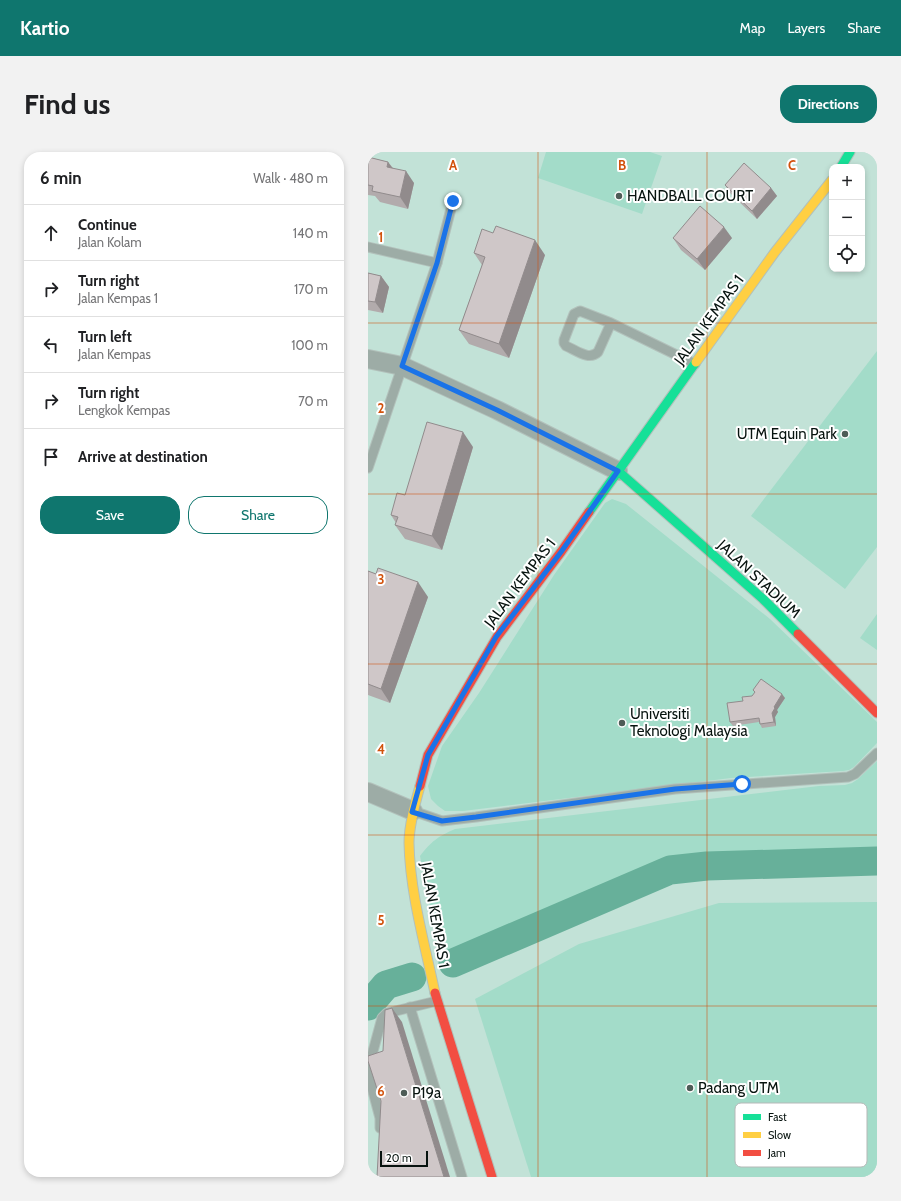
<!DOCTYPE html>
<html lang="en">
<head>
<meta charset="utf-8">
<style>
	body { margin:0; font-family:Cabin,sans-serif; background:#f2f2f2; color:#202124 }
	.controls { position:absolute; right:12px; top:12px; display:grid; overflow:hidden; border-radius:8px; box-shadow:0 2px 6px #0003 }
	.controls button { width:36px; height:36px; display:grid; place-items:center; padding:0; border:0; border-bottom:1px solid #e0e0e0; background:#fff; color:#202124; font:20px sans-serif }
	.scale { position:absolute; left:12px; bottom:10px; width:48px; box-sizing:border-box; padding-left:4px; border:2px solid #07130f; border-top:0; font-size:11px; line-height:14px; white-space:nowrap; color:#07130f; -webkit-text-stroke:3px #fff; paint-order:stroke }
	.stop { position:absolute; width:12px; height:12px; margin:-9px; border:3px solid #1a73e8; border-radius:50%; background:#fff }
	.stop.end { background:#1a73e8; border-color:#fff; box-shadow:0 1px 4px #0008 }
	.list { margin:0; padding:0; list-style:none }
	h2 { display:flex; justify-content:space-between; align-items:center; height:52px; margin:0; padding:0 16px; font-size:17px }
	h2 small { font-size:13px; font-weight:400; color:#757577 }
	.list li { display:grid; grid-template-columns:26px 1fr auto; gap:12px; align-items:center; box-sizing:border-box; height:56px; padding:0 16px; border-top:1px solid #e0e0e0 }
	.list b { display:block; font-size:15px; white-space:nowrap }
	.list p { margin:0; font-size:13px; white-space:nowrap; color:#757577 }
	.list em { font-size:13px; font-style:normal; color:#757577 }
	.actions { display:flex; gap:8px; padding:12px 16px }
	.actions a { flex:1; padding:9px 0; border:1px solid #0f766e; border-radius:16px; text-align:center; font-size:14px; color:#0f766e }
	.actions .main { background:#0f766e; color:#fff }
	.icon { flex:none; width:22px; height:22px; fill:none; stroke:currentColor; stroke-width:2; stroke-linecap:round; stroke-linejoin:round }
	.map { position:relative; flex:none; width:509px; height:1025px; overflow:hidden; border-radius:16px }
	header { display:flex; align-items:center; gap:24px; box-sizing:border-box; height:56px; padding:0 20px; background:#0f766e; color:#fff }
	header strong { font-size:19px }
	nav { display:flex; gap:22px; margin-inline-start:auto; font-size:14px }
	.intro { display:flex; align-items:center; justify-content:space-between; box-sizing:border-box; height:96px; padding:0 24px }
	h1 { margin:0; font-size:28px }
	.button { padding:10px 18px; border-radius:16px; background:#0f766e; color:#fff; font-size:14px; font-weight:700 }
	main { display:flex; gap:24px; padding:0 24px }
	aside { flex:1; background:#fff; border-radius:16px; box-shadow:0 2px 6px #0003 }
	.map>svg:first-child { display:block }
	.built { fill:#c2e2d7; fill-rule:evenodd }
	.green { fill:#a3dcc9 }
	.lines { fill:none; stroke-linecap:round; stroke-linejoin:round }
	.river { stroke:#67b09a; stroke-width:29 }
	.lane-casing { stroke:#b2c1bb; stroke-width:11 }
	.street-casing { stroke:#b2c1bb; stroke-width:20 }
	.fast-casing { stroke:#b2c1bb; stroke-width:11 }
	.slow-casing { stroke:#b2c1bb; stroke-width:11 }
	.jam-casing { stroke:#b2c1bb; stroke-width:11 }
	.lane { stroke:#9daca6; stroke-width:9 }
	.street { stroke:#9daca6; stroke-width:18 }
	.fast { stroke:#16e098; stroke-width:9 }
	.slow { stroke:#ffcf43; stroke-width:9 }
	.jam { stroke:#f24e42; stroke-width:9 }
	.wall { fill:#b2abac }
	.shaded-wall { fill:#918b8c }
	.building { fill:#cfc7c8; stroke:#918b8c }
	.route { stroke:#1a73e8; stroke-width:5 }
	.grid { fill:none; stroke:#d2520c; stroke-width:1; stroke-opacity:0.55 }
	.poi-dot { fill:#4e5c57; stroke:#fff; stroke-width:1.5 }
	.labels { text-anchor:middle; dominant-baseline:central; stroke-width:4; stroke-linejoin:round; paint-order:stroke }
	.poi-label { font-size:15px; fill:#07130f; stroke:#fff; text-anchor:start }
	.street-label { font-size:15px; fill:#07130f; stroke:#fff }
	.key { fill:#fff; stroke:#b5b8b7; stroke-width:1 }
	.key-label { font-size:11px; fill:#07130f }
	.grid-label { font-size:13px; text-anchor:middle; font-weight:bold; fill:#d2520c; stroke:#fff; stroke-width:4; stroke-linejoin:round; paint-order:stroke }
</style>
</head>
<body>
<header>
<strong>Kartio</strong>
<nav><a>Map</a><a>Layers</a><a>Share</a></nav>
</header>
<div class="intro"><h1>Find us</h1><a class="button">Directions</a></div>
<main>
<aside>
<h2>6 min<small>Walk · 480 m</small></h2>
<ul class="list">
<li><svg class="icon" aria-label="ahead" viewBox="0 0 24 24"><path d="M12 20V5M6 11l6-6 6 6"/></svg><div><b>Continue</b><p>Jalan Kolam</p></div><em>140 m</em></li>
<li><svg class="icon" aria-label="right" viewBox="0 0 24 24"><path d="M7 20v-9h11M14 6l5 5-5 5"/></svg><div><b>Turn right</b><p>Jalan Kempas 1</p></div><em>170 m</em></li>
<li><svg class="icon" aria-label="left" viewBox="0 0 24 24"><path d="M17 20v-9H6M10 6l-5 5 5 5"/></svg><div><b>Turn left</b><p>Jalan Kempas</p></div><em>100 m</em></li>
<li><svg class="icon" aria-label="right" viewBox="0 0 24 24"><path d="M7 20v-9h11M14 6l5 5-5 5"/></svg><div><b>Turn right</b><p>Lengkok Kempas</p></div><em>70 m</em></li>
<li><svg class="icon" aria-label="arrive" viewBox="0 0 24 24"><path d="M6 21V4h12l-3 4 3 4H6"/></svg><div><b>Arrive at destination</b></div></li>
</ul>
<div class="actions"><a class="main">Save</a><a>Share</a></div>
</aside>
<div class="map">
<svg width="509" height="1025" viewBox="0 0 509 1025">
	<rect width="100%" height="100%" fill="#d1e4dd"/>
	<path class="built" d="M 0,0 L 509,0 L 509,1025 L 0,1025 ZM 464,15 L 494,15 L 494,117 L 464,117 Z"/>
	<g class="green">
		<path d="M 178,0 L 282,0 L 294,4 L 274,62 L 170,26 Z"/>
		<path d="M 509,199 L 509,395 L 477,437 L 383,364 Z"/>
		<path d="M 244,347 L 258,352 L 402,467 L 509,570 L 509,591 L 486,615 L 481,618 L 475,619 L 363,626 L 95,659 L 77,659 L 70,654 L 63,647 L 60,634 L 74,594 L 111,541 L 186,423 L 237,351 Z"/>
		<path d="M 509,462 L 509,498 L 492,486 Z"/>
		<path d="M 509,609 L 509,702 L 466,703 L 297,712 L 84,805 L 71,801 L 52,704 C 64,689 69,685 87,677 L 451,634 L 477,633 L 484,631 L 490,627 Z"/>
		<path d="M 509,750 L 509,1025 L 163,1025 L 107,847 L 211,792 L 351,751 Z"/>
	</g>
	<g class="lines">
		<g class="river">
			<path d="M 85,811 L 302,718 L 339,714 L 509,709"/>
			<path d="M 0,854 L 18,833 L 44,825"/>
		</g>
		<defs>
			<g id="lane">
				<path d="M 0,95 L 69,111"/>
				<path d="M 243,171 L 230,200 C 221,209 208,198 198,194 L 196,191 L 196,188 L 206,162 L 212,159 L 243,171 L 327,212"/>
				<path d="M 0,316 L 69,111 L 85,49"/>
				<path d="M 45,659 L 74,669 L 108,665 L 307,637 L 480,625 L 487,622 L 509,601"/>
				<path d="M 42,855 L 94,1025"/>
				<path d="M 12,976 L 12,966 L 3,932 L 1,914 L 14,866 L 19,861 L 69,849"/>
			</g>
			<g id="street">
				<path d="M 0,207 L 34,214 L 129,258 L 250,319"/>
				<path d="M 0,640 L 45,659"/>
			</g>
			<g id="fast">
				<path d="M 473,15 L 482,0"/>
				<path d="M 250,319 L 395,447 L 430,482"/>
				<path d="M 221,360 L 328,210"/>
			</g>
			<g id="slow">
				<path d="M 328,210 L 407,100 L 464,28"/>
				<path d="M 52,634 C 47,652 41,673 41,691 C 42,741 57,793 67,841"/>
			</g>
			<g id="jam">
				<path d="M 430,482 L 509,561"/>
				<path d="M 52,634 L 60,603 L 129,485 L 193,400 L 221,360"/>
				<path d="M 67,841 L 124,1025"/>
			</g>
		</defs>
		<use href="#lane" class="lane-casing"/>
		<use href="#street" class="street-casing"/>
		<use href="#fast" class="fast-casing"/>
		<use href="#slow" class="slow-casing"/>
		<use href="#jam" class="jam-casing"/>
		<use href="#lane" class="lane"/>
		<use href="#street" class="street"/>
		<use href="#fast" class="fast"/>
		<use href="#slow" class="slow"/>
		<use href="#jam" class="jam"/>
	</g>
	<g class="wall">
		<path d="M 0,5 L 20,10 L 25,16 L 46,31 L 40,57 L 12,50 L 7,44 L 0,43 Z"/>
		<path d="M 357,33 L 403,36 L 409,44 L 389,67 L 362,41 Z"/>
		<path d="M 305,86 L 364,86 L 337,118 L 313,98 Z"/>
		<path d="M 106,101 L 177,103 L 141,206 L 101,192 L 91,178 L 114,113 Z"/>
		<path d="M 0,121 L 13,124 L 21,135 L 15,161 L 0,158 Z"/>
		<path d="M 105,295 L 74,398 L 37,387 L 27,373 L 28,371 L 23,363 L 37,343 Z"/>
		<path d="M 0,419 L 8,422 L 60,445 L 22,551 L 0,543 Z"/>
		<path d="M 385,538 L 417,546 L 409,558 L 410,560 L 407,565 L 408,574 L 394,576 L 391,570 L 365,574 L 362,570 L 387,541 Z"/>
	</g>
	<g class="shaded-wall">
		<path d="M 20,10 L 28,21 L 19,15 Z"/>
		<path d="M 38,19 L 46,31 L 40,57 L 32,45 Z"/>
		<path d="M 403,36 L 409,44 L 389,67 L 384,59 Z"/>
		<path d="M 356,75 L 364,86 L 337,118 L 329,107 Z"/>
		<path d="M 167,88 L 177,103 L 141,206 L 131,192 Z"/>
		<path d="M 13,124 L 21,135 L 15,161 L 7,150 Z"/>
		<path d="M 95,280 L 105,295 L 74,398 L 64,384 Z"/>
		<path d="M 50,430 L 60,445 L 22,551 L 13,537 Z"/>
		<path d="M 414,542 L 417,546 L 409,558 L 410,560 L 407,565 L 408,574 L 406,570 L 404,561 L 406,555 Z"/>
		<path d="M 24,856 L 34,870 L 82,1025 L 76,1025 Z"/>
	</g>
	<g class="building">
		<path d="M 0,5 L 20,10 L 19,15 L 38,19 L 32,45 L 4,39 L 5,34 L 0,33 Z"/>
		<path d="M 376,11 L 403,36 L 384,59 L 357,33 Z"/>
		<path d="M 332,54 L 356,75 L 329,107 L 305,86 Z"/>
		<path d="M 128,74 L 167,88 L 131,192 L 91,178 L 117,105 L 106,101 L 114,77 L 125,81 Z"/>
		<path d="M 0,121 L 13,124 L 7,150 L 0,149 Z"/>
		<path d="M 59,270 L 95,280 L 64,384 L 27,373 L 30,365 L 23,363 L 29,341 L 37,343 Z"/>
		<path d="M 10,416 L 50,430 L 13,537 L 0,532 L 0,419 L 8,422 Z"/>
		<path d="M 393,527 L 414,542 L 406,555 L 407,556 L 404,561 L 406,570 L 392,572 L 391,566 L 362,570 L 359,551 L 375,549 L 374,545 L 384,544 L 387,540 L 385,538 Z"/>
		<path d="M 24,856 L 76,1025 L 9,1025 L 13,949 L 0,909 L 0,904 L 15,899 L 17,858 Z"/>
	</g>
	<g class="lines">
		<path class="route" d="M 85,49 L 69,111 L 34,214 L 129,258 L 250,319 L 193,400 L 128,485 L 60,603 L 44,660 L 74,669 L 108,665 L 307,637 L 374,632"/>
	</g>
	<path class="grid" d="M 170,0 L 170,1025M 339,0 L 339,1025M 0,171 L 509,171M 0,342 L 509,342M 0,512 L 509,512M 0,683 L 509,683M 0,854 L 509,854"/>
	<g class="poi-dot">
		<circle cx="251" cy="44" r="4"/>
		<circle cx="477" cy="282" r="4"/>
		<circle cx="254" cy="571" r="4"/>
		<circle cx="322" cy="936" r="4"/>
		<circle cx="36" cy="941" r="4"/>
	</g>
	<g class="labels">
		<g class="poi-label">
			<text x="259" y="44">HANDBALL COURT</text>
			<text x="469" y="282" text-anchor="end">UTM Equin Park</text>
			<text x="262" y="562">Universiti<tspan x="262" dy="17">Teknologi Malaysia</tspan></text>
			<text x="330" y="936">Padang UTM</text>
			<text x="44" y="941">P19a</text>
		</g>
		<g class="street-label">
			<text transform="translate(341 168) rotate(-54)">JALAN KEMPAS 1</text>
			<text transform="translate(391 427) rotate(43)">JALAN STADIUM</text>
			<text transform="translate(152 431) rotate(-53)">JALAN KEMPAS 1</text>
			<text transform="translate(67 763) rotate(80)">JALAN KEMPAS 1</text>
		</g>
	</g>
	<rect x="367" y="951" width="132" height="64" rx="6" class="key"/>
	<rect x="375" y="962" width="18" height="6" fill="#16e098"/>
	<rect x="375" y="980" width="18" height="6" fill="#ffcf43"/>
	<rect x="375" y="998" width="18" height="6" fill="#f24e42"/>
	<g class="key-label">
		<text x="400" y="969">Fast</text>
		<text x="400" y="987">Slow</text>
		<text x="400" y="1005">Jam</text>
	</g>
	<g class="grid-label">
		<text x="85" y="18">A</text>
		<text x="254" y="18">B</text>
		<text x="424" y="18">C</text>
		<text x="13" y="90">1</text>
		<text x="13" y="261">2</text>
		<text x="13" y="432">3</text>
		<text x="13" y="602">4</text>
		<text x="13" y="773">5</text>
		<text x="13" y="944">6</text>
	</g>
</svg>
<div class="controls">
<button>+</button>
<button>−</button>
<button><svg class="icon" aria-label="locate" viewBox="0 0 24 24"><circle cx="12" cy="12" r="6"/><path d="M12 2v4M12 18v4M2 12h4M18 12h4"/></svg></button>
</div>
<div class="scale">20 m</div>
<div class="stop" style="left:374px;top:632px"></div>
<div class="stop end" style="left:85px;top:49px"></div>
</div>
</main>
</body>
</html>
